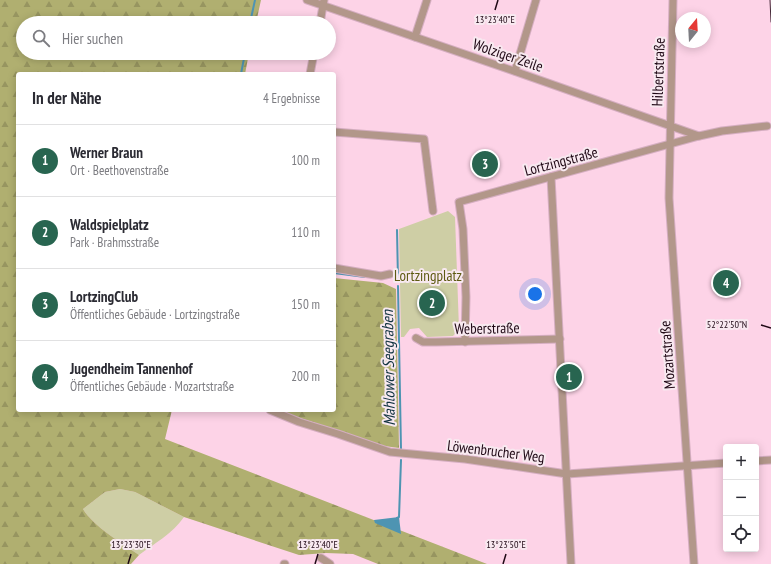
<!DOCTYPE html>
<html lang="de">
<head>
<meta charset="utf-8">
<style>
	body { margin:0; font-family:"PT Sans Narrow",sans-serif; background:#f7f7f7; color:#2b2b33 }
	.controls { position:absolute; right:12px; bottom:12px; display:grid; overflow:hidden; border-radius:4px; box-shadow:0 2px 10px #0003 }
	.controls button { width:36px; height:36px; display:grid; place-items:center; padding:0; border:0; border-bottom:1px solid #e1e1e2; background:#fff; color:#2b2b33; font:20px sans-serif }
	.compass { position:absolute; left:675px; top:12px; width:36px; height:36px; border-radius:50%; background:#fff; box-shadow:0 2px 10px #0003; rotate:18deg }
	.you { position:absolute; left:535px; top:294px; width:14px; height:14px; margin:-10px; border:3px solid #fff; border-radius:50%; background:#1a73e8; box-shadow:0 0 0 6px #1a73e833 }
	.badge { display:grid; place-items:center; width:26px; height:26px; border-radius:50%; background:#286550; color:#fff; font-size:13px; font-weight:700 }
	.pin { position:absolute; translate:-50% -50%; border:2px solid #fff; box-shadow:0 1px 4px #0006 }
	.list { margin:0; padding:0; list-style:none }
	h2 { display:flex; justify-content:space-between; align-items:center; height:52px; margin:0; padding:0 16px; font-size:17px }
	h2 small { font-size:13px; font-weight:400; color:#7c7c81 }
	.list li { display:grid; grid-template-columns:26px 1fr auto; gap:12px; align-items:center; box-sizing:border-box; height:72px; padding:0 16px; border-top:1px solid #e1e1e2 }
	.list b { display:block; font-size:15px; white-space:nowrap }
	.list p { margin:0; font-size:13px; white-space:nowrap; color:#7c7c81 }
	.list em { font-size:13px; font-style:normal; color:#7c7c81 }
	.icon { flex:none; width:22px; height:22px; fill:none; stroke:currentColor; stroke-width:2; stroke-linecap:round; stroke-linejoin:round }
	.map { position:relative; flex:none; width:771px; height:564px; overflow:hidden }
	.search { position:absolute; background:#fff; box-shadow:0 2px 10px #0003; left:16px; top:16px; width:320px; height:44px; display:flex; align-items:center; gap:10px; box-sizing:border-box; padding:0 14px; border-radius:22px; color:#7c7c81; font-size:15px }
	.panel { position:absolute; background:#fff; box-shadow:0 2px 10px #0003; left:16px; top:72px; width:320px; height:340px; border-radius:4px }
	.map>svg:first-child { display:block }
	.green { fill:#cecea5 }
	.forest { fill:url(#forest-firs) }
	.water { fill:#4e94b2 }
	.lines { fill:none; stroke-linecap:round; stroke-linejoin:round }
	.stream { stroke:#4e94b2; stroke-width:2 }
	.minor-casing { stroke:#d5aec1; stroke-width:9 }
	.minor { stroke:#b2978a; stroke-width:7 }
	.tram { stroke:#432937; stroke-width:1 }
	.ticks { fill:none; stroke:#1f0815; stroke-width:1.5 }
	.labels { text-anchor:middle; dominant-baseline:central; stroke-width:4; stroke-linejoin:round; paint-order:stroke }
	.street-label { font-size:15px; fill:#1f0815; stroke:#f8e9f0 }
	.park-label { font-size:15px; fill:#5d5a11; stroke:#f8e9f0 }
	.water-label { font-size:16px; font-style:italic; fill:#113340; stroke:#f8e9f0 }
	.ticks-label { font-size:10px; text-anchor:middle; fill:#1f0815; stroke:#f8e9f0; stroke-width:4; stroke-linejoin:round; paint-order:stroke }
</style>
</head>
<body>
<div class="map">
<svg width="771" height="564" viewBox="0 0 771 564">
	<defs>
		<pattern id="forest-firs" width="22" height="20" patternUnits="userSpaceOnUse"><rect width="22" height="20" fill="#b0af70"/><path d="M5 1l3.5 6h-7zM16 11l3.5 6h-7z" fill="#979560"/></pattern>
	</defs>
	<rect width="100%" height="100%" fill="#fdd3e7"/>
	<g class="green">
		<path d="M 448,211 L 455,217 L 459,329 L 453,336 L 427,337 L 419,328 L 410,329 L 404,337 L 401,337 L 399,229 Z"/>
		<path d="M 120,489 L 135,492 L 184,517 C 173,533 154,544 139,555 C 123,544 93,526 83,509 L 105,492 Z"/>
	</g>
	<g class="forest">
		<path d="M 0,0 L 261,0 L 256,23 L 23,23 L 23,53 L 249,53 L 245,74 L 18,74 L 18,410 L 172,410 L 165,439 L 487,564 L 378,564 L 353,554 L 326,553 L 299,555 L 184,517 L 135,492 L 120,489 L 105,492 L 83,509 C 93,526 123,544 139,555 L 131,564 L 0,564 Z"/>
		<path d="M 334,278 L 383,283 L 396,289 L 399,448 L 384,446 L 276,410 L 334,410 Z"/>
	</g>
	<path class="water" d="M 399,517 L 401,534 L 375,523 L 374,520 Z"/>
	<g class="lines">
		<g class="stream">
			<path d="M 250,23 L 255,0"/>
			<path d="M 241,74 L 245,53"/>
			<path d="M 397,230 L 398,280"/>
			<path d="M 334,273 L 365,277"/>
			<path d="M 398,286 L 401,450"/>
			<path d="M 397,518 L 399,517 L 401,460"/>
		</g>
		<defs>
			<g id="minor">
				<path d="M 307,0 L 511,70 L 699,136"/>
				<path d="M 673,0 L 669,198 L 694,564"/>
				<path d="M 320,23 L 324,0"/>
				<path d="M 415,37 L 427,0"/>
				<path d="M 515,71 L 536,0"/>
				<path d="M 310,74 L 314,53"/>
				<path d="M 334,132 L 424,139 L 433,211"/>
				<path d="M 551,177 L 571,564"/>
				<path d="M 334,268 L 381,276 L 390,274"/>
				<path d="M 416,338 L 423,342 L 436,342 L 560,339"/>
				<path d="M 465,342 L 466,297 L 463,229 L 459,202 L 699,136 L 722,131 L 767,126"/>
				<path d="M 270,410 L 299,422 L 338,434 L 390,452 L 465,459 L 567,474 L 726,463"/>
				<path d="M 756,461 L 771,460"/>
				<path d="M 321,558 L 330,564"/>
				<path d="M 284,564 L 285,564"/>
			</g>
		</defs>
		<use href="#minor" class="minor-casing"/>
		<use href="#minor" class="minor"/>
		<path class="tram" d="M 770,0 L 771,22"/>
	</g>
	<path class="ticks" d="M 495,10 L 498,0M 761,325 L 771,328M 128,564 L 131,554M 315,564 L 318,554M 503,564 L 506,554"/>
	<g class="labels">
		<g class="street-label">
			<text transform="translate(508 55) rotate(19)">Wolziger Zeile</text>
			<text transform="translate(658 72) rotate(-88)">Hilbertstraße</text>
			<text transform="translate(561 161) rotate(-15)">Lortzingstraße</text>
			<text transform="translate(487 328) rotate(-1)">Weberstraße</text>
			<text transform="translate(667 355) rotate(-94)">Mozartstraße</text>
			<text transform="translate(496 451) rotate(7)">Löwenbrucher Weg</text>
		</g>
		<g class="park-label">
			<text x="428" y="275">Lortzingplatz</text>
		</g>
		<g class="water-label">
			<text transform="translate(388 368) rotate(-91)">Mahlower Seegraben</text>
		</g>
	</g>
	<g class="ticks-label">
		<text x="495" y="23">13°23'40"E</text>
		<text x="727" y="328">52°22'50"N</text>
		<text x="131" y="548">13°23'30"E</text>
		<text x="318" y="548">13°23'40"E</text>
		<text x="506" y="548">13°23'50"E</text>
	</g>
</svg>
<div class="controls">
<button>+</button>
<button>−</button>
<button><svg class="icon" aria-label="locate" viewBox="0 0 24 24"><circle cx="12" cy="12" r="6"/><path d="M12 2v4M12 18v4M2 12h4M18 12h4"/></svg></button>
</div>
<svg class="compass" viewBox="-18 -18 36 36"><path d="M0-13l5 13h-10z" fill="#e53935"/><path d="M0 13l5-13h-10z" fill="#7c7c81"/></svg>
<div class="you"></div>
<div class="pin badge" style="left:569px;top:377px">1</div>
<div class="pin badge" style="left:432px;top:303px">2</div>
<div class="pin badge" style="left:485px;top:164px">3</div>
<div class="pin badge" style="left:726px;top:283px">4</div>
<div class="search"><svg class="icon" aria-label="search" viewBox="0 0 24 24"><circle cx="10" cy="10" r="6"/><path d="M15 15l6 6"/></svg>Hier suchen</div>
<section class="panel">
<h2>In der Nähe<small>4 Ergebnisse</small></h2>
<ul class="list">
<li><span class="badge">1</span><div><b>Werner Braun</b><p>Ort · Beethovenstraße</p></div><em>100 m</em></li>
<li><span class="badge">2</span><div><b>Waldspielplatz</b><p>Park · Brahmsstraße</p></div><em>110 m</em></li>
<li><span class="badge">3</span><div><b>LortzingClub</b><p>Öffentliches Gebäude · Lortzingstraße</p></div><em>150 m</em></li>
<li><span class="badge">4</span><div><b>Jugendheim Tannenhof</b><p>Öffentliches Gebäude · Mozartstraße</p></div><em>200 m</em></li>
</ul>
</section>
</div>
</body>
</html>
